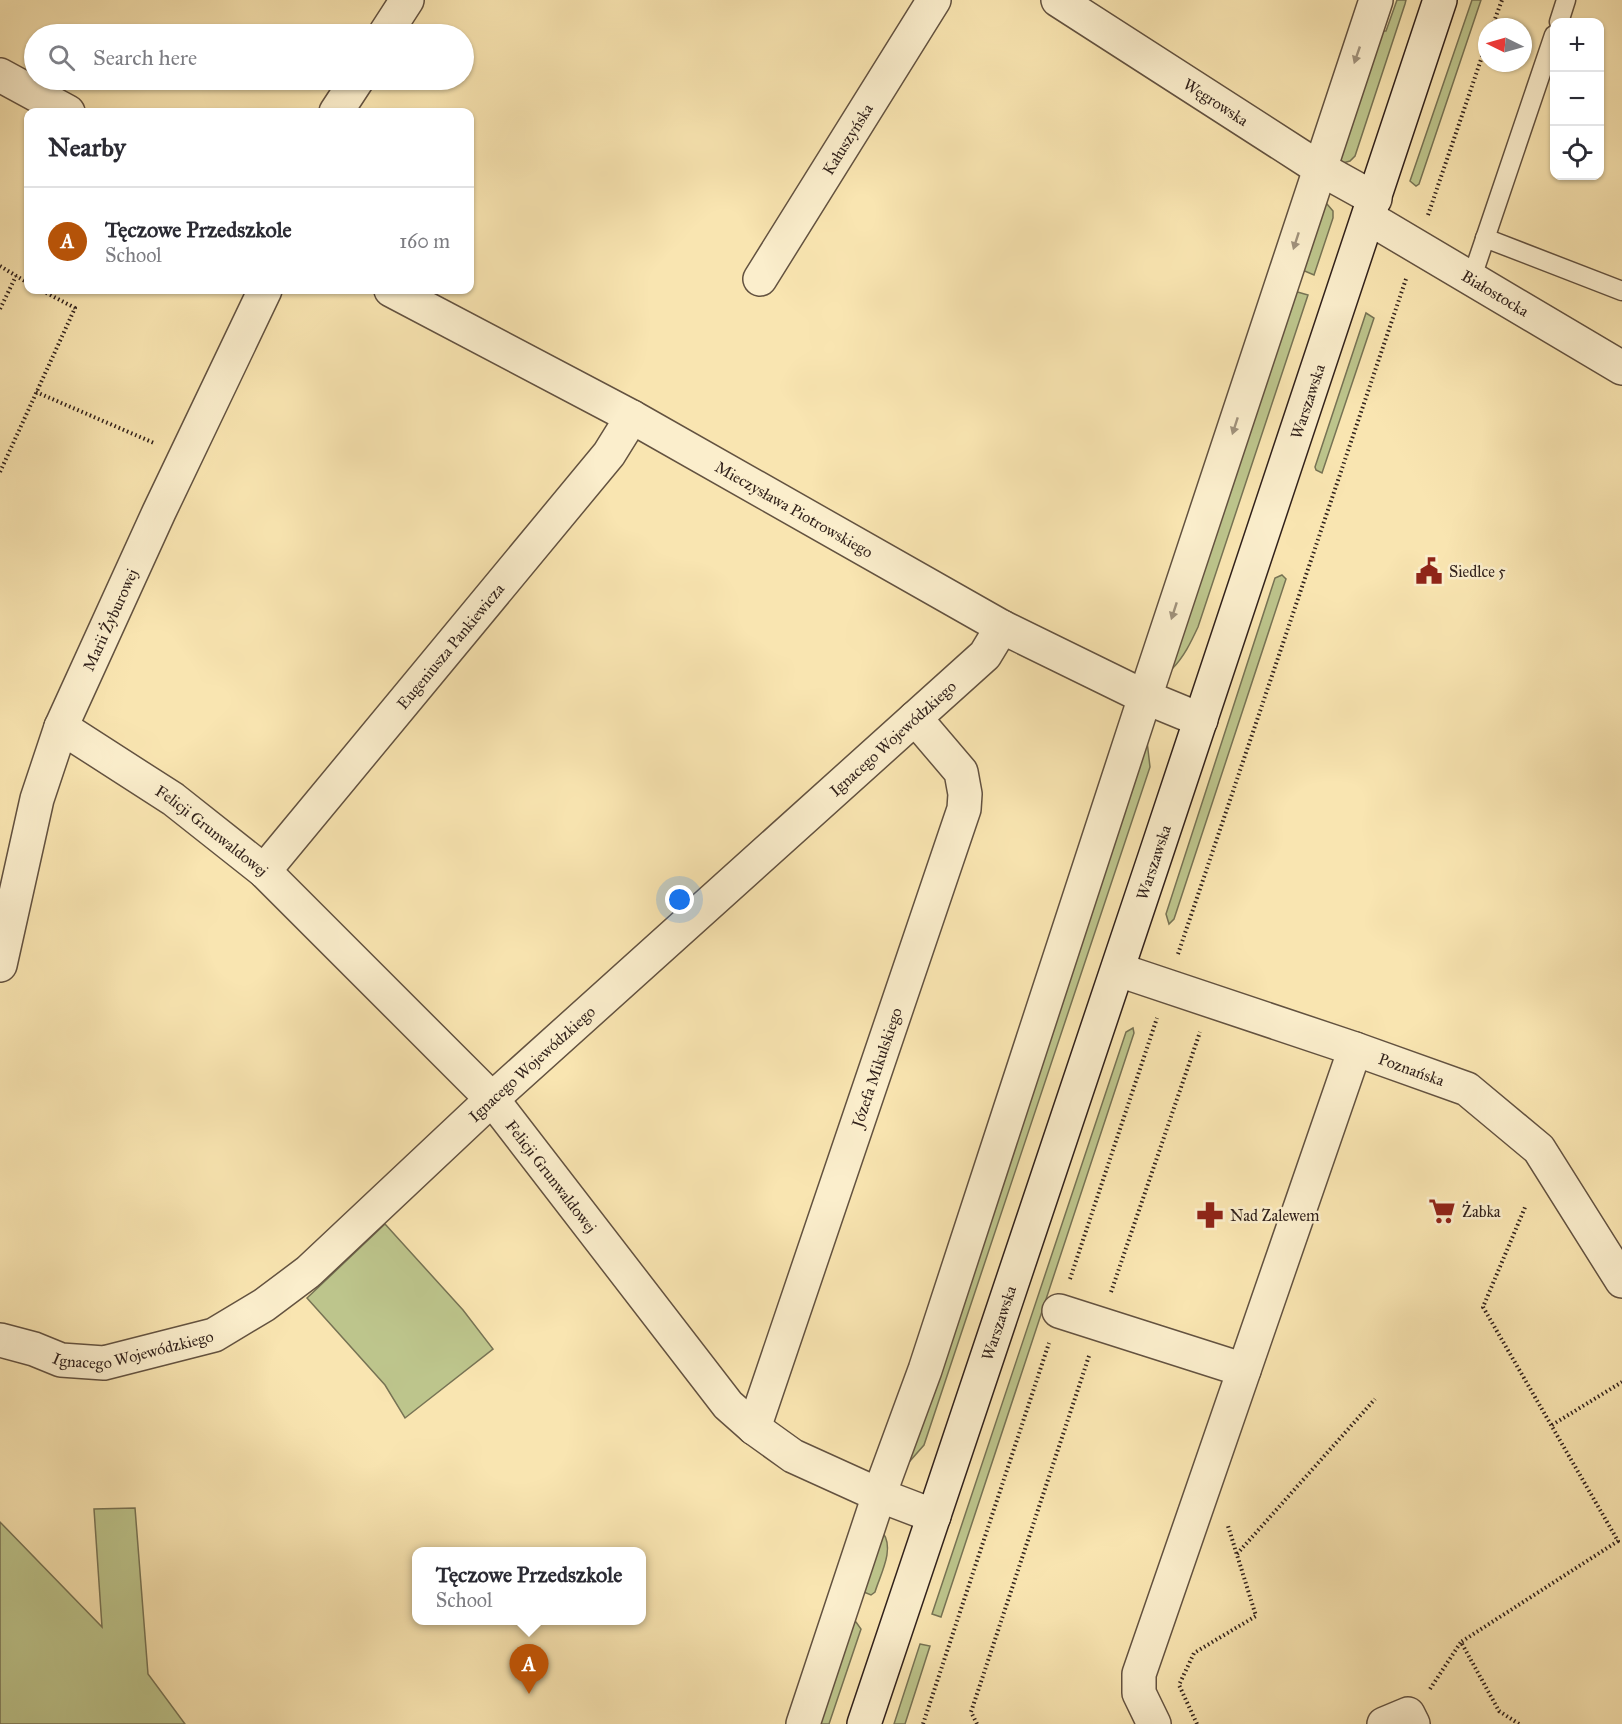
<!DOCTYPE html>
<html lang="en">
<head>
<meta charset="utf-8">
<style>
	body { margin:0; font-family:"IM FELL Great Primer",serif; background:#f2f2f3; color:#2b2b33 }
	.controls { position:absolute; right:18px; top:18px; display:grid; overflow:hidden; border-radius:12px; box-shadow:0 2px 4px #0004 }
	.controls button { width:54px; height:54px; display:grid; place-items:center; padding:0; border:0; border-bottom:2px solid #e1e1e2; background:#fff; color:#2b2b33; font:30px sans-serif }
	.compass { position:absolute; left:1478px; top:18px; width:54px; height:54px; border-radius:50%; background:#fff; box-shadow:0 2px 4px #0004; rotate:275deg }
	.you { position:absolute; left:680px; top:900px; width:21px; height:21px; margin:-15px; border:4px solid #fff; border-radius:50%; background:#1a73e8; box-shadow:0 0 0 9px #1a73e833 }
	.badge { display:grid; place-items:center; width:39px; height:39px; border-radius:50%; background:#b45309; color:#fff; font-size:20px; font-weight:700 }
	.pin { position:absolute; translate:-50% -50px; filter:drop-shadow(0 2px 3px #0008) }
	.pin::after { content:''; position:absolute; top:32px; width:21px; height:18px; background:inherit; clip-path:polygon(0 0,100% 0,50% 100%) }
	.popup { position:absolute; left:412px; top:1547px; width:234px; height:78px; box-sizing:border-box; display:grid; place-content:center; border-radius:12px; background:#fff; filter:drop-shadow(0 2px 4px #0005); font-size:20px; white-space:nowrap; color:#7c7c81 }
	.popup b { font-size:22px; color:#2b2b33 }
	.popup::after { content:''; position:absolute; left:50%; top:100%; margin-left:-12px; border:12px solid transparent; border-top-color:#fff }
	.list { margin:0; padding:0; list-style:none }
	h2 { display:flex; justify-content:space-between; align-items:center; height:78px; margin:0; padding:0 24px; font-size:26px }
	h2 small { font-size:20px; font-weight:400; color:#7c7c81 }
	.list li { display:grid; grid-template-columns:39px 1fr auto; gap:18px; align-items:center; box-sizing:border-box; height:108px; padding:0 24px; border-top:2px solid #e1e1e2 }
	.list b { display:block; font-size:22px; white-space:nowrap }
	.list p { margin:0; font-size:20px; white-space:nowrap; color:#7c7c81 }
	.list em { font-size:20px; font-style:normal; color:#7c7c81 }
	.icon { flex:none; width:33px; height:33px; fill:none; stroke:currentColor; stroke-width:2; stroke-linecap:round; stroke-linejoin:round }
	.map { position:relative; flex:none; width:1622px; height:1724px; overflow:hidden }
	.search { position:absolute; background:#fff; box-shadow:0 2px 4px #0004; left:24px; top:24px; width:450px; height:66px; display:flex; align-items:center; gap:15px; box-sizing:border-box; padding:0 21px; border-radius:33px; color:#7c7c81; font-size:22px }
	.panel { position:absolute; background:#fff; box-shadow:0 2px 4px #0004; left:24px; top:108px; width:450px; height:186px; border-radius:12px }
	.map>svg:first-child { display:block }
	.green { fill:#bdc58c; stroke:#777354; stroke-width:1.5 }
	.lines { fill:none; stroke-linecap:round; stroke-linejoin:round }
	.lane-casing { stroke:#635240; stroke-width:21 }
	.street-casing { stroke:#635240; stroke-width:36 }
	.secondary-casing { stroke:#31211b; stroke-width:36 }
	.path { stroke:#31211b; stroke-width:4; stroke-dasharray:1.5 3; stroke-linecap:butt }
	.lane { stroke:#fbeecc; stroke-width:18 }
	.street { stroke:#fbeecc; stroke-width:33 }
	.secondary { stroke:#fbeecc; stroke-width:33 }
	.oneway { fill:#a0927c }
	.labels { text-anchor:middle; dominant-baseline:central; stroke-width:5; stroke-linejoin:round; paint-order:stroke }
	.street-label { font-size:16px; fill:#31211b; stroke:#fbeecc }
	.poi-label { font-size:16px; fill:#31211b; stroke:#fbeecc; text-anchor:start }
</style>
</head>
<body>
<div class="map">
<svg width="1622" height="1724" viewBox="0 0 1622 1724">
	<rect width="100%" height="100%" fill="#f9e5b1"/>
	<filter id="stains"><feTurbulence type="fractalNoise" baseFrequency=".00333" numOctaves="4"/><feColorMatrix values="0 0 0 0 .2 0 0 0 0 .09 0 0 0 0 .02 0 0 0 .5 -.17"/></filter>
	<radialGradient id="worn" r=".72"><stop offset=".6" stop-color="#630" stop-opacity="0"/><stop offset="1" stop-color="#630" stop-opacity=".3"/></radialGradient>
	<g class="green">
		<path d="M 1397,0 L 1406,0 L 1405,4 L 1355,156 L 1350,161 L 1343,163 L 1339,158 L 1378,31 L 1386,31 Z"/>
		<path d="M 1472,0 L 1481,0 L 1419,184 L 1416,186 L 1410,181 Z"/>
		<path d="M 1327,204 L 1333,211 L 1333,218 L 1314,275 L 1300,269 L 1320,205 Z"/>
		<path d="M 1294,291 L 1308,295 L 1198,627 C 1191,642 1184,657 1172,669 L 1168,668 Z"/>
		<path d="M 1366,313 L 1374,318 L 1322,473 L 1316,470 L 1315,467 Z"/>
		<path d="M 1282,575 L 1286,579 L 1174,919 L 1169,924 L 1166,914 L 1275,578 Z"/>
		<path d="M 1147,741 L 1150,767 L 924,1445 L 910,1461 L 905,1462 Z"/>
		<path d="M 1133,1028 L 1134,1033 L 941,1617 L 932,1614 L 1126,1032 Z"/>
		<path d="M 385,1224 L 463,1310 L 493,1349 L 405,1418 L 385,1385 L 307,1298 Z"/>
		<path d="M 135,1508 L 148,1674 L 185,1724 L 0,1724 L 0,1522 L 102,1627 L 94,1509 Z"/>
		<path d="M 883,1533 C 895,1549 880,1575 875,1592 L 871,1595 L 859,1590 Z"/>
		<path d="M 845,1622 L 856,1622 L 861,1629 L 829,1724 L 812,1724 Z"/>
		<path d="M 920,1644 L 930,1646 L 905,1724 L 894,1724 Z"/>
	</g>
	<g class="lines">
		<defs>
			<g id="lane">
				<path d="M 1559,22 L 1566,0"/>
				<path d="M 1485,238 L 1622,291"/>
				<path d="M 1471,280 L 1554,35"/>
			</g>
			<g id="street">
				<path id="s1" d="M 1058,0 L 1319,168 L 1375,199"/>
				<path d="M 385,34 L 407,0"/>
				<path d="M 0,75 L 68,112"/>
				<path d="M 336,112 L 357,80"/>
				<path id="s2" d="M 1369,218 L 1622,368"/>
				<path id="s3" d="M 760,279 L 934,0"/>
				<path id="s4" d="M 391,290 L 632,417 L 1002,627 L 1145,697 L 1201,720"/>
				<path id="s5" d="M 61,727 L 173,799 L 264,871 L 492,1099 L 728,1405 L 754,1428 L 793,1456 L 879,1495 L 934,1516"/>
				<path id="s6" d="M 264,871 L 609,454 L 632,417"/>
				<path id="s7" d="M 0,965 L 37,799 L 61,727 L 159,512 L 265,290"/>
				<path id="s8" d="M 1119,970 L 1355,1049 L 1467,1089 L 1539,1149 L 1622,1281"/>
				<path d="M 1059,1311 L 1244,1370"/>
				<path id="s9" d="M 0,1340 L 34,1349 L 61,1360 L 104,1363 L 214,1335 L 264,1305 L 308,1272 L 492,1099 L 985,655 L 1002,627"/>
				<path id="s10" d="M 754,1428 L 964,809 L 965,794 L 961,772 L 915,718"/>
				<path d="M 803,1724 L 879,1495 L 925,1370 L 1145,697 L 1376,0"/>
				<path d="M 1154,1724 L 1139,1693 L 1139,1674 L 1355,1049"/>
				<path d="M 1384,1724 L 1408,1714 L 1413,1724"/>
			</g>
			<g id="secondary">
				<path id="s11" d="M 864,1724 C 1056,1149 1251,576 1440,0"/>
			</g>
		</defs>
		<use href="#lane" class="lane-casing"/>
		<use href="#street" class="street-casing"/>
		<use href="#secondary" class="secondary-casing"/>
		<g class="path">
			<path d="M 1492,27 L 1502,0"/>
			<path d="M 1428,215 L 1487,42"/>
			<path d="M 0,266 L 28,283"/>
			<path d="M 0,309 L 16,276"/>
			<path d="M 36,392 L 154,443"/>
			<path d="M 0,472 L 75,308 L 41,290"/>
			<path d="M 1178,954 L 1406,279"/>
			<path d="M 1070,1279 L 1157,1018"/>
			<path d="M 1111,1292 L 1200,1032"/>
			<path d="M 1552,1425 L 1622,1382"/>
			<path d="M 1237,1554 L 1375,1399"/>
			<path d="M 1430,1689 L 1461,1642"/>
			<path d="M 923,1724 L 1049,1343"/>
			<path d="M 977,1724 L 971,1712 L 1089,1356"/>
			<path d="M 1197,1724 L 1179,1685 L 1194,1653 L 1256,1616 L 1228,1526"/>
			<path d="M 1519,1724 L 1499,1711 L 1461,1642 L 1618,1541 L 1483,1307 L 1526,1205"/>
		</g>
		<use href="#lane" class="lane"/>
		<use href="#street" class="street"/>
		<use href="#secondary" class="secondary"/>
	</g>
	<defs><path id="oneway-solid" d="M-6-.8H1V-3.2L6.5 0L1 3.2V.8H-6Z" transform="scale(1.5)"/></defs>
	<g class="oneway">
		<use href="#oneway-solid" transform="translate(1357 55) rotate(109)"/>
		<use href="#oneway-solid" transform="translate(1296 241) rotate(108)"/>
		<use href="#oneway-solid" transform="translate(1235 426) rotate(108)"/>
		<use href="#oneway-solid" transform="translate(1174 611) rotate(108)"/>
	</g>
	<defs>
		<symbol id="civic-bare" viewBox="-9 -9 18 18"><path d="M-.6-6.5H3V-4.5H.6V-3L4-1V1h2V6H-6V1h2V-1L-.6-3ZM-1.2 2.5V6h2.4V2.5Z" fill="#8f2418" stroke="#fbeecc" stroke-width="2.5" paint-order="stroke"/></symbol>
		<symbol id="supermarket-bare" viewBox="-9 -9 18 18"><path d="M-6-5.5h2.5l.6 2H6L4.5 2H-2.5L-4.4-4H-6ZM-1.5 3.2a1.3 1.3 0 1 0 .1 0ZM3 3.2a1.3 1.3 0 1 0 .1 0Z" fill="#8f2418" stroke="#fbeecc" stroke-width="2.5" paint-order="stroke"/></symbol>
		<symbol id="pharmacy-bare" viewBox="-9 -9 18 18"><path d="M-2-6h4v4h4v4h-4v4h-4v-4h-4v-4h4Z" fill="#8f2418" stroke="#fbeecc" stroke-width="2.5" paint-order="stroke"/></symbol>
	</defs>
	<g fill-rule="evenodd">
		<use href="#civic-bare" x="1410" y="552" width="38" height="38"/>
		<use href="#supermarket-bare" x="1423" y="1192" width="38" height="38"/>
		<use href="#pharmacy-bare" x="1191" y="1196" width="38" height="38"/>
	</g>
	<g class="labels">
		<g class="street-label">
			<text stroke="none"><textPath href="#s1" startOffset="188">Węgrowska</textPath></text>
			<text stroke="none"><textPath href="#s3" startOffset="165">Kałuszyńska</textPath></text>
			<text stroke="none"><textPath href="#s2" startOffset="147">Białostocka</textPath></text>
			<text stroke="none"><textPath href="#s11" startOffset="1395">Warszawska</textPath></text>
			<text stroke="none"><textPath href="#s4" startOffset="459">Mieczysława Piotrowskiego</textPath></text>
			<text stroke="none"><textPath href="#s7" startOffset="364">Marii Żyburowej</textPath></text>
			<text stroke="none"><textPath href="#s6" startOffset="292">Eugeniusza Pankiewicza</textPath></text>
			<text stroke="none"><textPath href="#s9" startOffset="1126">Ignacego Wojewódzkiego</textPath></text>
			<text stroke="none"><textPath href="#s5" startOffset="183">Felicji Grunwaldowej</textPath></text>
			<text stroke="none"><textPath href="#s11" startOffset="909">Warszawska</textPath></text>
			<text stroke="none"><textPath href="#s9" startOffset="640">Ignacego Wojewódzkiego</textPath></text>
			<text stroke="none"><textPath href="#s10" startOffset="381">Józefa Mikulskiego</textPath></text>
			<text stroke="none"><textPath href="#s8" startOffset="309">Poznańska</textPath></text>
			<text stroke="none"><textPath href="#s5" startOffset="669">Felicji Grunwaldowej</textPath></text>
			<text stroke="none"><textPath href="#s11" startOffset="423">Warszawska</textPath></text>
			<text stroke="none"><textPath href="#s9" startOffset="138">Ignacego Wojewódzkiego</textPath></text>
		</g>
		<g class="poi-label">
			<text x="1449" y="571">Siedlce 5</text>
			<text x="1462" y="1211">Żabka</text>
			<text x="1230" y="1215">Nad Zalewem</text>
		</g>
	</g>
	<rect width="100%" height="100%" filter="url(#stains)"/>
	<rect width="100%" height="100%" fill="url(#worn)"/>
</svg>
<div class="controls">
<button>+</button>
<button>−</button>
<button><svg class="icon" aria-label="locate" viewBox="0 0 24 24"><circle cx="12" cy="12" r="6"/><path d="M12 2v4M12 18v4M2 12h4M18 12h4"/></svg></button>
</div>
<svg class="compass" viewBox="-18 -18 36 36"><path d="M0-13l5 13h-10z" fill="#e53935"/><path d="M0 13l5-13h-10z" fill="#7c7c81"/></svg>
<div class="you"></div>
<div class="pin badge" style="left:529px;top:1694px">A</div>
<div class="popup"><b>Tęczowe Przedszkole</b>School</div>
<div class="search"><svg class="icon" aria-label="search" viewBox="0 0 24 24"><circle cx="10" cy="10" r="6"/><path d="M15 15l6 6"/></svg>Search here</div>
<section class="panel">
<h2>Nearby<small></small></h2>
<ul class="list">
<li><span class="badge">A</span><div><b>Tęczowe Przedszkole</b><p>School</p></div><em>160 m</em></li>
</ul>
</section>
</div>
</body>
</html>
